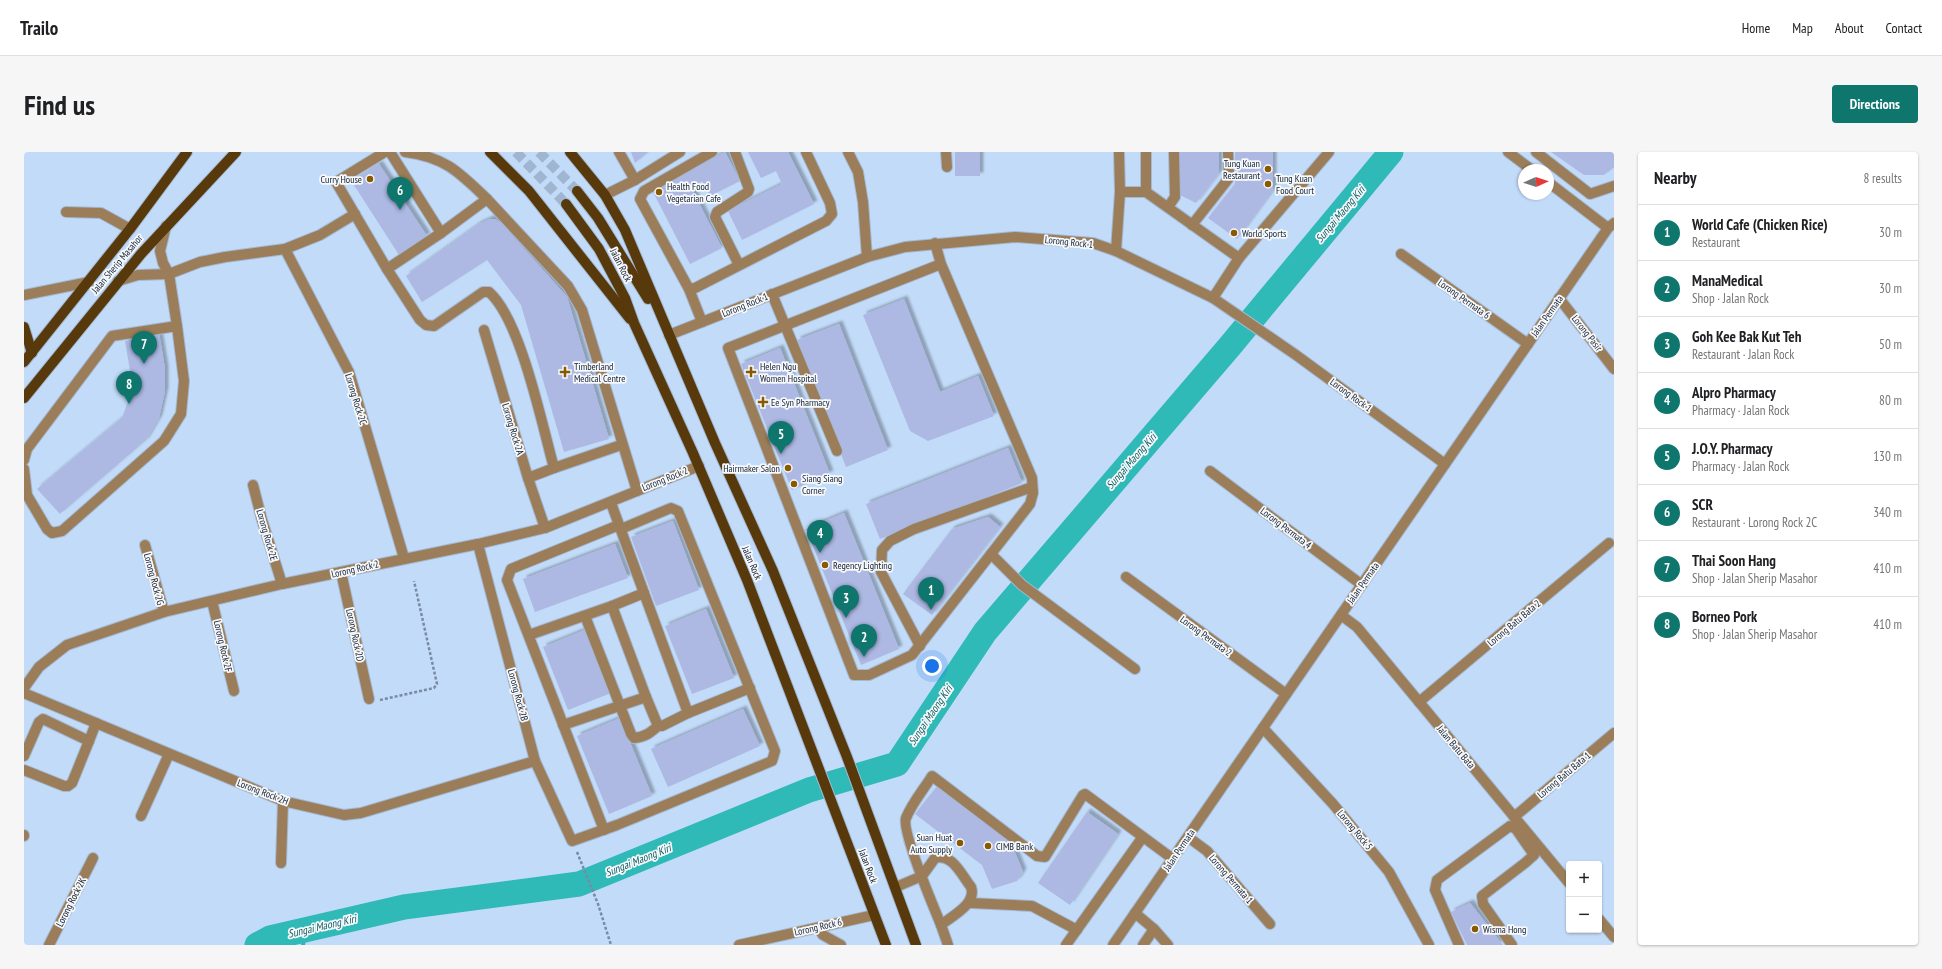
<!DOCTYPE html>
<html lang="en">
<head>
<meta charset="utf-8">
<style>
	body { margin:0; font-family:"PT Sans Narrow",sans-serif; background:#f6f6f6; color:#202124 }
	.controls { position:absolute; right:12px; bottom:12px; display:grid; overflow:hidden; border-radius:4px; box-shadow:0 1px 3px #0004 }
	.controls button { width:36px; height:36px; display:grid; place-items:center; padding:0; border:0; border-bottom:1px solid #e0e0e0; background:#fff; color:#202124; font:20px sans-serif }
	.compass { position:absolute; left:1494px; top:12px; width:36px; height:36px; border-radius:50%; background:#fff; box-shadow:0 1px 3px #0004; rotate:87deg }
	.you { position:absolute; left:908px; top:514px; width:14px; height:14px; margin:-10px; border:3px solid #fff; border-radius:50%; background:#1a73e8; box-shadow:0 0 0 6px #1a73e833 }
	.badge { display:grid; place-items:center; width:26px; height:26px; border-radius:50%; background:#0f766e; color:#fff; font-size:13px; font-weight:700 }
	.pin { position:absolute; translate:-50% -33px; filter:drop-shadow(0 1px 2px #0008) }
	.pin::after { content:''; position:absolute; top:21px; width:14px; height:12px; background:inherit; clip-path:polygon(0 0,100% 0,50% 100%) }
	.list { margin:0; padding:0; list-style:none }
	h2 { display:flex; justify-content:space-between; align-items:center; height:52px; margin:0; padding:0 16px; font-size:17px }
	h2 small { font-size:13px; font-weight:400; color:#757577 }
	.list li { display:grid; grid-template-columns:26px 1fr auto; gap:12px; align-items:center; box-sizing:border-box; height:56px; padding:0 16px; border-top:1px solid #e0e0e0 }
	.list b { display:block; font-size:15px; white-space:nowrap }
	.list p { margin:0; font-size:13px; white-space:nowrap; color:#757577 }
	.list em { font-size:13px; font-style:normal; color:#757577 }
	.map { position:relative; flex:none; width:1590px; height:793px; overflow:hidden; border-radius:4px }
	header { display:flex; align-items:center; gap:24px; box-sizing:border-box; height:56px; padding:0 20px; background:#fff; border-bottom:1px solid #e0e0e0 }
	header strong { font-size:19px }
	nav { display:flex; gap:22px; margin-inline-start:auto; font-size:14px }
	.intro { display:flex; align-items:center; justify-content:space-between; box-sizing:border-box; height:96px; padding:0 24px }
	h1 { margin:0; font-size:28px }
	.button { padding:10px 18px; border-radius:4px; background:#0f766e; color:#fff; font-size:14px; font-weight:700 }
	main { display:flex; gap:24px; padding:0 24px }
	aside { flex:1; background:#fff; border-radius:4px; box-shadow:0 1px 3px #0004 }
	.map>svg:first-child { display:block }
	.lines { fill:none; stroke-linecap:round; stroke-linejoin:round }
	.stream { stroke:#2fb9b7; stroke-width:4 }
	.river { stroke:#2fb9b7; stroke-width:25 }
	.building { fill:#adb8e3; filter:url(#shadow) }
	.major-tunnel { stroke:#9fb5d0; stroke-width:10; stroke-dasharray:10 5; stroke-linecap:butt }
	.minor-casing { stroke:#a3b9d4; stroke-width:12 }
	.major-casing { stroke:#a3b9d4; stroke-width:12 }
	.path { stroke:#788ba2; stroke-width:2.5; stroke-dasharray:3 2; stroke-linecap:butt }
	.minor { stroke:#9b7e59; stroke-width:10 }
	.major { stroke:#57390b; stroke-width:10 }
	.poi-dot { fill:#895900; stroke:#f6f9fd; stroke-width:1.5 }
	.labels { text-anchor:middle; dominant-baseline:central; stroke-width:3.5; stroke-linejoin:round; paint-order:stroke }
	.poi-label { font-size:10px; fill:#141f2d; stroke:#f6f9fd; text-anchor:start }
	.street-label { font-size:10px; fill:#141f2d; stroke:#f6f9fd }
	.water-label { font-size:11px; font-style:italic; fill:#115b5a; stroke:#f6f9fd }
</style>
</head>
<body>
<header>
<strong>Trailo</strong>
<nav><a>Home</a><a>Map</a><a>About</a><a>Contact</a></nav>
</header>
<div class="intro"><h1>Find us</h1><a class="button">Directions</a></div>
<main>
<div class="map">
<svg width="1590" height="793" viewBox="0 0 1590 793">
	<defs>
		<filter id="shadow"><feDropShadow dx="3.5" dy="-3.5" stdDeviation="1" flood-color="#0004"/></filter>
	</defs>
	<rect width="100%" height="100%" fill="#c2dbf9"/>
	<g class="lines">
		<path class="stream" d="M 279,793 L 282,778"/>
		<path class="river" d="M 233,793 L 246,786 L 380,755 L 555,732 L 785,638 L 873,612 L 961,480 L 1206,194 L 1367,0"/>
	</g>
	<g class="building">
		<path d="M 607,0 L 624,0 L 611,11 Z"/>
		<path d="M 701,0 L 716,29 L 686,44 L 678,29 L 667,36 L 698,96 L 666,112 L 628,38 Z"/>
		<path d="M 724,0 L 764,0 L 790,52 L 718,88 L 704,59 L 758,32 L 752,19 L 737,26 Z"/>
		<rect x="931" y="0" width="25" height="24"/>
		<path d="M 1156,0 L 1195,0 L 1195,21 L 1172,51 L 1156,43 Z"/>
		<path d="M 1211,0 L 1249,0 L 1249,38 L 1213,87 L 1184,66 L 1211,32 Z"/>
		<path d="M 1527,0 L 1590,0 L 1590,15 L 1580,23 L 1560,23 Z"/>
		<path d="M 355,12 L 403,84 L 375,103 L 328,30 Z"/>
		<path d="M 466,67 L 471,67 L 477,71 L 543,145 L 585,287 L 540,300 L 497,153 L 463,108 L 398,150 L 382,124 L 455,72 Z"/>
		<path d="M 880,147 L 916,240 L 954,224 L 970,264 L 904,289 L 886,279 L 839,163 Z"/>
		<path d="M 815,172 L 864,298 L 822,315 L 773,188 Z"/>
		<path d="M 135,181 L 141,217 L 141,239 L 135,266 L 122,288 L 36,362 L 13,337 L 98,266 L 109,236 L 101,189 Z"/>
		<path d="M 756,196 L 806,322 L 768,338 L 717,212 Z"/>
		<path d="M 984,296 L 998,331 L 856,387 L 842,352 Z"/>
		<path d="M 820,361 L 875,497 L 837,513 L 782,377 Z"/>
		<path d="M 964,365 L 976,375 L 908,463 L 879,442 L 928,377 Z"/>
		<path d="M 649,369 L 675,438 L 632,454 L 607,385 Z"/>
		<path d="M 591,392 L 604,426 L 511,460 L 499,427 Z"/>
		<path d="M 682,457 L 710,526 L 668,542 L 641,474 Z"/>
		<path d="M 561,478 L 587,541 L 544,558 L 519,495 Z"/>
		<path d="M 719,557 L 736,594 L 644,635 L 627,597 Z"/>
		<path d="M 596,566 L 628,644 L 585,662 L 553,584 Z"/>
		<path d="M 915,632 L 985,686 L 999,720 L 993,729 L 968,737 L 958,713 L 891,662 Z"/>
		<path d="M 1063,660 L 1094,682 L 1046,753 L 1014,731 Z"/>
		<path d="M 1446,751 L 1479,793 L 1443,793 L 1427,760 Z"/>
	</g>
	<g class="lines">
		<g class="major-tunnel">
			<path d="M 492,0 L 542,52"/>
			<path d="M 515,0 L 553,39"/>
		</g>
		<defs>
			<g id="minor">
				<path d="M 361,0 L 312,30 L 363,117"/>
				<path d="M 366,0 L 417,81"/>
				<path d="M 381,0 C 421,5 435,20 463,47"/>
				<path d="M 595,0 L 611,28"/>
				<path d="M 711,0 L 725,37 L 724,40 L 693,60 L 691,65 L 715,113"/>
				<path d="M 824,0 L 834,20 L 839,50 L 843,105"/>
				<path d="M 922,0 L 923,15"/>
				<path d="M 1122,0 L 1122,40 L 1215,106"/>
				<path d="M 1484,0 L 1508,18"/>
				<path d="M 1512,0 L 1566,42 L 1590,34"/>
				<path d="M 1524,30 L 1584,76"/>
				<path d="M 1096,40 L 1122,40"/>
				<path d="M 581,43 L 611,28 L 656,0"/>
				<path d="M 1144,55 L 1151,45 L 1150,0"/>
				<path d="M 42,60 L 77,61 L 106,77"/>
				<path d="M 1168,73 L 1205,26 L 1204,0"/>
				<path d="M 142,74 L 136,99 L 139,111 L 145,122 L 153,174"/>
				<path d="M 911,91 L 917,112 L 1008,326 L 1009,341 L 1006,352 L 888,503 L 845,523 L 830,523 L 704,196 L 917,112"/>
				<path d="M 261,97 L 325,220 L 380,406"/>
				<path d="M 1092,99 L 1096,40 L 1095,0"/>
				<path d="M 1377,102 L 1504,192"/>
				<path d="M 94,129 L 114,123 L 145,122 L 176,110 L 201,105 L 261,97 L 296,83 L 331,62"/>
				<path d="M 665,137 L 671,136 L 802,69 L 808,62 L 806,51 L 782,0"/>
				<path d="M 748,142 L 813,299"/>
				<path d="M 0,143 L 65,130"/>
				<path d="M 1189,146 L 1215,106 L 1305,0"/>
				<path d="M 1535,146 L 1590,217"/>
				<path d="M 678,170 L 665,137 L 616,47 L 620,39 L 688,0"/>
				<path d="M 460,178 L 504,326 L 521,376"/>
				<path d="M 645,183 L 843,105 L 881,95 L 991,85 L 1069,91 L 1092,99 L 1189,146 L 1272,203 L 1421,312"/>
				<path d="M 0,308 L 3,297 L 88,184 L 153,174 L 160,229 L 157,262 L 140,289 L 38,379 L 28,381 L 23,377 L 3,343 L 0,317"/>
				<path d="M 530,316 L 597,293"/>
				<path d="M 1186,319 L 1338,433"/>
				<path d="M 504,326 L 530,316 C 518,273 497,168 465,140 L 459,140 L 410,174 L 402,173 L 396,168 L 363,117 L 417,81 L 463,47 L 544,134 L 558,158 L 613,339"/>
				<path d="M 229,333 L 238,368 L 258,432"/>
				<path d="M 587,351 L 664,561 L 726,536"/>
				<path d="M 454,392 L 511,609 L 548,689 L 593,673 L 748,609 L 751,599 L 654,359 L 647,356 L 597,377"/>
				<path d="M 121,393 L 140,460"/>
				<path d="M 967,402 L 998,433 L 1111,517"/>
				<path d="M 317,420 L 345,547"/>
				<path d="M 1102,425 L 1262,542"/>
				<path d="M 188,449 L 210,539"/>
				<path d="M 588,454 L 622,545"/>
				<path d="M 1317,463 L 1333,475 L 1545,731"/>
				<path d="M 561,464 L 607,582 L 610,586 C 621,585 626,581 634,574"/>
				<path d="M 505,483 L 588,454 L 620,441"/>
				<path d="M 896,494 L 857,420 L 858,398 L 866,389 L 890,377 L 1008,335"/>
				<path d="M 0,536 L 15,515 L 43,493 L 140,460 L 258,432 L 454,392 L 521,376 L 675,314"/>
				<path d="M 0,541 L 259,649 L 320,663 L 337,661 L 511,609"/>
				<path d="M 1395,550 L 1585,391"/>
				<path d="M 539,573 L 622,545 L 634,574 L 638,574 L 664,561"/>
				<path d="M 1239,576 L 1309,652 L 1365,720 L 1405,793"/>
				<path d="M 0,604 L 15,570 L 19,567 L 65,589 L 72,571"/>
				<path d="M 0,618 L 40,634 L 44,634 L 48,631 L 65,589"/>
				<path d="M 117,664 L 145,602"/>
				<path d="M 1490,665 L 1590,581"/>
				<path d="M 580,678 L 483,428 L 487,417 L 595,373"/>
				<path d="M 0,684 L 0,683"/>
				<path d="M 1164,685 L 1183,699 L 1246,772"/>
				<path d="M 257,711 L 259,649"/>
				<path d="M 872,735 L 898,724 L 911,706 C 928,701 937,722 947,735 C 953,752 928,764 917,773 C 910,756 877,678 882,666 C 888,651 900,637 908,624 L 1013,704 L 1021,705 L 1059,643 L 1061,642 L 1149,707"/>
				<path d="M 946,751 L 1008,754 L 1053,778"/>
				<path d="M 1111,761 L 1130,777 L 1144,793"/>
				<path d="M 1575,767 L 1590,785"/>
				<path d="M 917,773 L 924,793"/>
				<path d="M 794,776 L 799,783 L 817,793"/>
				<path d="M 25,793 L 69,706"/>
				<path d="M 715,793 L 850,763"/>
				<path d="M 1042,793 L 1118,686"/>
				<path d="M 1089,793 L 1584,76 L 1590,71"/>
				<path d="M 1119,793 L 1130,777"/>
				<path d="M 1435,793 L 1411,738 L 1413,728 L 1486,674 L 1492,677 L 1510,703 L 1501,711 L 1458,744 L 1459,752 L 1488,793"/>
			</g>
			<g id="major">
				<path d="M 466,0 L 505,39 L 606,167"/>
				<path d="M 546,0 L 581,43 L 601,78 L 691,291 L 749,419 L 823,605 L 892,793"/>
				<path d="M 553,39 L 574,66 L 624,147"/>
				<path d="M 542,52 L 575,97 L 601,146 L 610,171 L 669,301 L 723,428 L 862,793"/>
				<path d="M 0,175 L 8,201"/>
				<path d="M 0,210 L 106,77 L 163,0"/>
				<path d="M 0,246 L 117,102 L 212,0"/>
			</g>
		</defs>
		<use href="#minor" class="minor-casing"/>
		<use href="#major" class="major-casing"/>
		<g class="path">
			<path d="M 356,548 L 410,536 L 413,532 L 390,429"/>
			<path d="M 553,700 L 574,752 L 587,793"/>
		</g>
		<use href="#minor" class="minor"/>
		<use href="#major" class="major"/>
	</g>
	<g class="poi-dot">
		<circle cx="1244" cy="17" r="4"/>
		<circle cx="346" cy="27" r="4"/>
		<circle cx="1244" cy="32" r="4"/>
		<circle cx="635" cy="40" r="4"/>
		<circle cx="1210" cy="81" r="4"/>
		<path d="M539 214h4v4h4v4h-4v4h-4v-4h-4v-4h4z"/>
		<path d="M725 214h4v4h4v4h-4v4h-4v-4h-4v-4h4z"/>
		<path d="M737 244h4v4h4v4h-4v4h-4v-4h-4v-4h4z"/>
		<circle cx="764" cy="316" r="4"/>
		<circle cx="770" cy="332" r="4"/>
		<circle cx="801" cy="413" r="4"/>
		<circle cx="936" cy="691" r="4"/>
		<circle cx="964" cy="694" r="4"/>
		<circle cx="1451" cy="777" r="4"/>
	</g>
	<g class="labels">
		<g class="poi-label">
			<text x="1236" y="11" text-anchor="end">Tung Kuan<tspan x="1236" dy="12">Restaurant</tspan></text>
			<text x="1252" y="26">Tung Kuan<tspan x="1252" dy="12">Food Court</tspan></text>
			<text x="338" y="27" text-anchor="end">Curry House</text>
			<text x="643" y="34">Health Food<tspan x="643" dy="12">Vegetarian Cafe</tspan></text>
			<text x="1218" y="81">World Sports</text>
			<text x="550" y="214">Timberland<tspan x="550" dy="12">Medical Centre</tspan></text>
			<text x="736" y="214">Helen Ngu<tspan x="736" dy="12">Women Hospital</tspan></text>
			<text x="747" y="250">Ee Syn Pharmacy</text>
			<text x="756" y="316" text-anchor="end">Hairmaker Salon</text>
			<text x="778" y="326">Siang Siang<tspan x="778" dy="12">Corner</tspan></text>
			<text x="809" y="413">Regency Lighting</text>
			<text x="928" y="685" text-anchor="end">Suan Huat<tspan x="928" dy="12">Auto Supply</tspan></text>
			<text x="972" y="694">CIMB Bank</text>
			<text x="1459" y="777">Wisma Hong</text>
		</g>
		<g class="street-label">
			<text transform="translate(1045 90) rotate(6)">Lorong Rock 1</text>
			<text transform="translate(93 112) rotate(-50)">Jalan Sherip Masahor</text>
			<text transform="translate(597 113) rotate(63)">Jalan Rock</text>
			<text transform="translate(1440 147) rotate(35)">Lorong Permata 6</text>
			<text transform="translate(721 153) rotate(-22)">Lorong Rock 1</text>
			<text transform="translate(1523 164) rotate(-55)">Jalan Permata</text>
			<text transform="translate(1563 181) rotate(52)">Lorong Pasir</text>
			<text transform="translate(1327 243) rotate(36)">Lorong Rock 1</text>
			<text transform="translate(332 247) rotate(73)">Lorong Rock 2C</text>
			<text transform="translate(489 277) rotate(73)">Lorong Rock 2A</text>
			<text transform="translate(641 327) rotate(-22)">Lorong Rock 2</text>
			<text transform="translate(1262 376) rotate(37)">Lorong Permata 4</text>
			<text transform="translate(243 383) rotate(74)">Lorong Rock 2E</text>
			<text transform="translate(728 411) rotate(67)">Jalan Rock</text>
			<text transform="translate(331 417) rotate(-13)">Lorong Rock 2</text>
			<text transform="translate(130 427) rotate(75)">Lorong Rock 2G</text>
			<text transform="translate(1339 431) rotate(-55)">Jalan Permata</text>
			<text transform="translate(1490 471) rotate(-40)">Lorong Batu Bata 2</text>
			<text transform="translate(331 483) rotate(78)">Lorong Rock 2D</text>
			<text transform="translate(1182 484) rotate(36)">Lorong Permata 2</text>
			<text transform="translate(199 494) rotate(77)">Lorong Rock 2F</text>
			<text transform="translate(494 543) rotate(75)">Lorong Rock 2B</text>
			<text transform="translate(1432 595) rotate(50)">Jalan Batu Bata</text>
			<text transform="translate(1540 623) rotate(-40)">Lorong Batu Bata 1</text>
			<text transform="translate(239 640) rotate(21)">Lorong Rock 2H</text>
			<text transform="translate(1331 678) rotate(50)">Lorong Rock 5</text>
			<text transform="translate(1155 698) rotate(-56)">Jalan Permata</text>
			<text transform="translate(844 714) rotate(69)">Jalan Rock</text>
			<text transform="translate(1207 727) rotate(49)">Lorong Permata 1</text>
			<text transform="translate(47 750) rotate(-63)">Lorong Rock 2K</text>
			<text transform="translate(794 775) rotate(-13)">Lorong Rock 6</text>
		</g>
		<g class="water-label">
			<text transform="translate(1316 62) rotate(-50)">Sungai Maong Kiri</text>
			<text transform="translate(1107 309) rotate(-49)">Sungai Maong Kiri</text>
			<text transform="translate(906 563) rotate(-56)">Sungai Maong Kiri</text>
			<text transform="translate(614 708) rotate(-22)">Sungai Maong Kiri</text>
			<text transform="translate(298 774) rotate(-13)">Sungai Maong Kiri</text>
		</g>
	</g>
</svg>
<div class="controls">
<button>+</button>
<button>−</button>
</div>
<svg class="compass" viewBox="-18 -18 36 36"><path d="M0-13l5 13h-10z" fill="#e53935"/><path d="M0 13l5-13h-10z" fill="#757577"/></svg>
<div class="you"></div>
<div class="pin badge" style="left:907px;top:458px">1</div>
<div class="pin badge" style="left:840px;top:505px">2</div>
<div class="pin badge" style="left:822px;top:466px">3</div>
<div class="pin badge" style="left:796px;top:401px">4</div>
<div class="pin badge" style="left:757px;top:302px">5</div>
<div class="pin badge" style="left:376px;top:58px">6</div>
<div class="pin badge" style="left:120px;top:212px">7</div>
<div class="pin badge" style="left:105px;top:252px">8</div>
</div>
<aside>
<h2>Nearby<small>8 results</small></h2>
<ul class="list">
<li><span class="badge">1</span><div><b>World Cafe (Chicken Rice)</b><p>Restaurant</p></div><em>30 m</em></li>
<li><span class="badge">2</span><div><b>ManaMedical</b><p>Shop · Jalan Rock</p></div><em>30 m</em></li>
<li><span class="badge">3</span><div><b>Goh Kee Bak Kut Teh</b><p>Restaurant · Jalan Rock</p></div><em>50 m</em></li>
<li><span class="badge">4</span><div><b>Alpro Pharmacy</b><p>Pharmacy · Jalan Rock</p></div><em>80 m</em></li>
<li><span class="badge">5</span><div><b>J.O.Y. Pharmacy</b><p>Pharmacy · Jalan Rock</p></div><em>130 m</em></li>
<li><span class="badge">6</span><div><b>SCR</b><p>Restaurant · Lorong Rock 2C</p></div><em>340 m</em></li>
<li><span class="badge">7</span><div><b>Thai Soon Hang</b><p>Shop · Jalan Sherip Masahor</p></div><em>410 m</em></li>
<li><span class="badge">8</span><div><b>Borneo Pork</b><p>Shop · Jalan Sherip Masahor</p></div><em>410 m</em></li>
</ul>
</aside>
</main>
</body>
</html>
